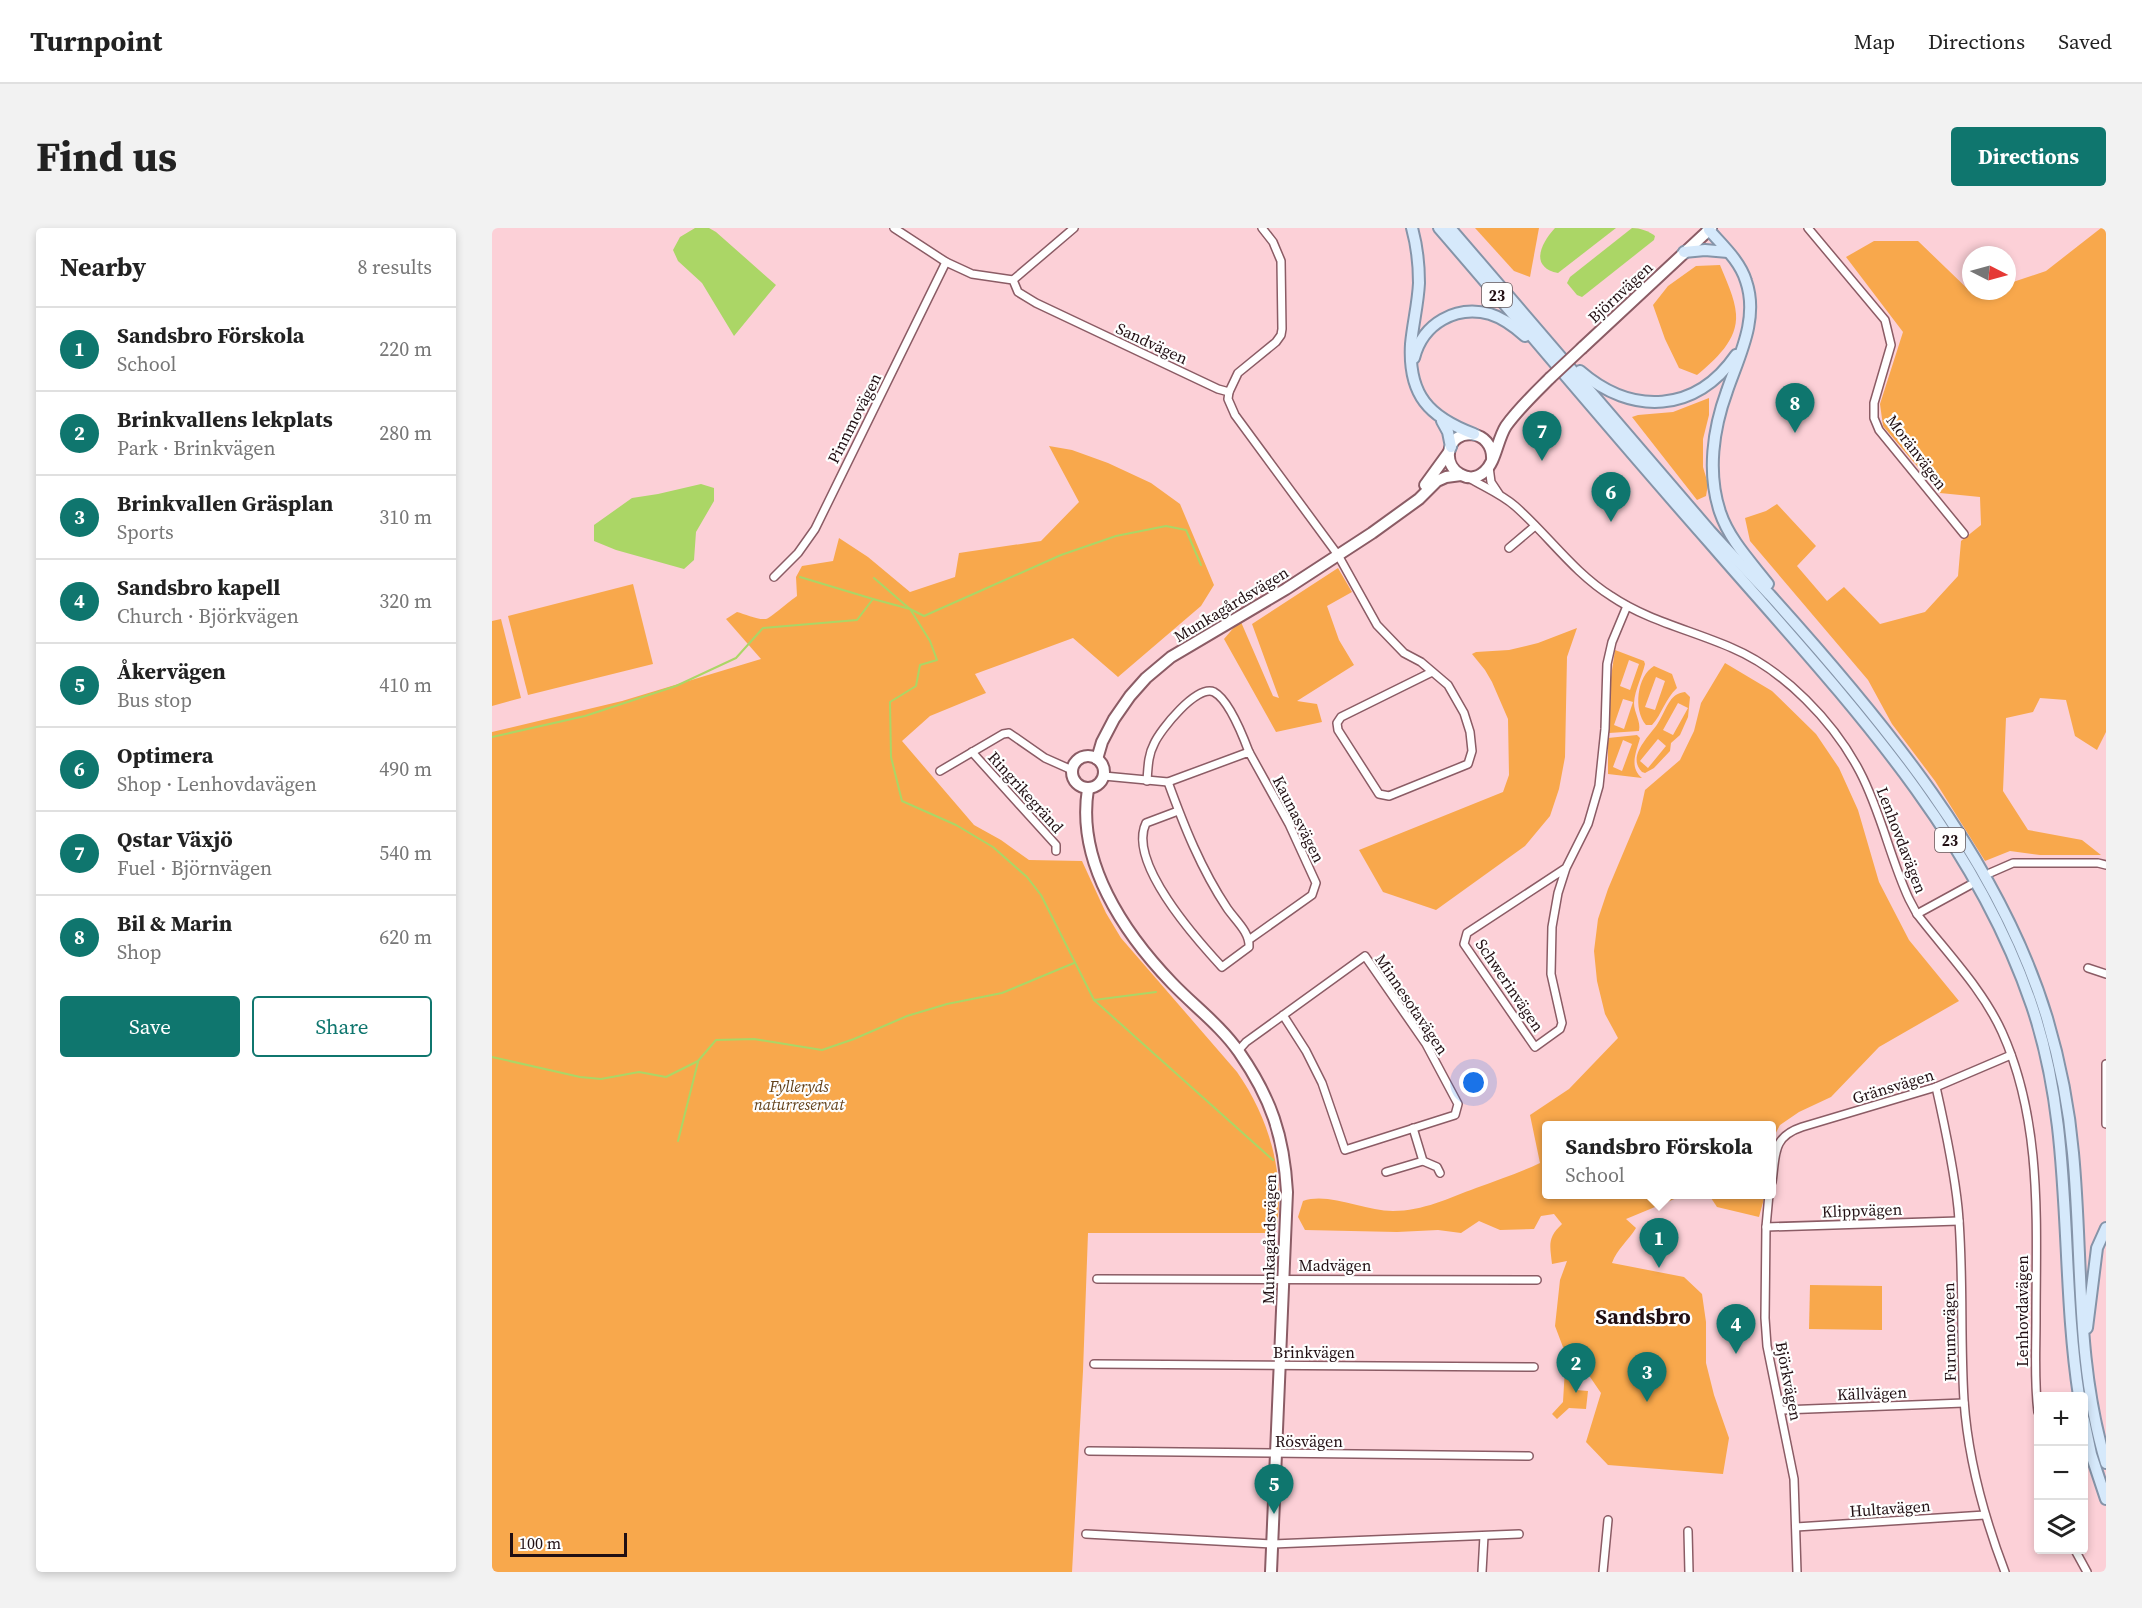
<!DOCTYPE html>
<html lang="en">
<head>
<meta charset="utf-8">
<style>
	body { margin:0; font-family:"Source Serif 4",serif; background:#f2f2f2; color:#222 }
	.controls { position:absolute; right:18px; bottom:18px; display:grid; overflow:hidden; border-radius:6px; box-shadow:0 3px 9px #0003 }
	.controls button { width:54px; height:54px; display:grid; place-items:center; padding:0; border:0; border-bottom:2px solid #e0e0e0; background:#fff; color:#222; font:30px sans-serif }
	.compass { position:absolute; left:1470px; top:18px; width:54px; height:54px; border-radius:50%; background:#fff; box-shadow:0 3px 9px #0003; rotate:96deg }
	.scale { position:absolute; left:18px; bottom:15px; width:117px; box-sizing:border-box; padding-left:6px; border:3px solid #210f13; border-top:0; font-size:16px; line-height:21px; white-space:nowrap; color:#210f13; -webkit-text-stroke:4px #fefefe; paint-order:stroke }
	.you { position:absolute; left:982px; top:855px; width:21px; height:21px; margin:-15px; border:4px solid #fff; border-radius:50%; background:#1a73e8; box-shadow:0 0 0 9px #1a73e833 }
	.badge { display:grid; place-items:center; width:39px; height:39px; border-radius:50%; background:#0f766e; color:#fff; font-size:20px; font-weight:700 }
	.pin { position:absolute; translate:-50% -50px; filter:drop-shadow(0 2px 3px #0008) }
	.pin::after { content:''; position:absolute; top:32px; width:21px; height:18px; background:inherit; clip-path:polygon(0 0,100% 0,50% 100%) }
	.popup { position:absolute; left:1050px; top:893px; width:234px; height:78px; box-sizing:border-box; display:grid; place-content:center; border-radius:6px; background:#fff; filter:drop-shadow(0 2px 4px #0005); font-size:20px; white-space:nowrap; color:#767676 }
	.popup b { font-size:22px; color:#222 }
	.popup::after { content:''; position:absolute; left:50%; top:100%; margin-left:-12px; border:12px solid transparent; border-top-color:#fff }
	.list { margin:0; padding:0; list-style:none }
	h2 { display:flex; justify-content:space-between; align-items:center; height:78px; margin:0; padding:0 24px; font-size:26px }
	h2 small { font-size:20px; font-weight:400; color:#767676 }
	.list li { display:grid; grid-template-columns:39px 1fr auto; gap:18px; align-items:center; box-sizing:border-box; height:84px; padding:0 24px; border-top:2px solid #e0e0e0 }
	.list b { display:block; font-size:22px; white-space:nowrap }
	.list p { margin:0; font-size:20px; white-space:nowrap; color:#767676 }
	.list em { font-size:20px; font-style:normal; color:#767676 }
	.actions { display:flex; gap:12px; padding:18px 24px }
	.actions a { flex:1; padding:14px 0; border:2px solid #0f766e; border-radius:6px; text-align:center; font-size:21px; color:#0f766e }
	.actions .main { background:#0f766e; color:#fff }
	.icon { flex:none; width:33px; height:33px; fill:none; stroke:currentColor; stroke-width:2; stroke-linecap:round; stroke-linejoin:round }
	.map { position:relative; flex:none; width:1614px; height:1344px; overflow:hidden; border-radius:6px }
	header { display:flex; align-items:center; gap:36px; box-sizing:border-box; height:84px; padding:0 30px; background:#fff; border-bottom:2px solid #e0e0e0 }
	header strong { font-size:28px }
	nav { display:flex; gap:33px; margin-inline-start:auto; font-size:21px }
	.intro { display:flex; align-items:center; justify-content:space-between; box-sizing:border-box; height:144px; padding:0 36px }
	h1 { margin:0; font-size:42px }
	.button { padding:15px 27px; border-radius:6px; background:#0f766e; color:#fff; font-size:21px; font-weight:700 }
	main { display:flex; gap:36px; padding:0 36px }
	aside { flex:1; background:#fff; border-radius:6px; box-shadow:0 3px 9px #0003 }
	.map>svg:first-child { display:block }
	.green { fill:#f8a84c; fill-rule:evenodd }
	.water { fill:#abd666 }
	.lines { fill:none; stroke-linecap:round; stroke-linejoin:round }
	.stream { stroke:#abd666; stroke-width:2 }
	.street-casing { stroke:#8b5c65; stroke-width:10 }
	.secondary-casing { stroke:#8b5c65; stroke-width:14 }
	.primary-casing { stroke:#8594a8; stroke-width:14 }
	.street { stroke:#fff; stroke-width:7 }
	.secondary { stroke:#fff; stroke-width:10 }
	.primary { stroke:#d6e9fb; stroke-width:10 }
	.secondary-bridge-casing { stroke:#8b5c65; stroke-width:14; stroke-linecap:butt }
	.secondary-bridge { stroke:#fff; stroke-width:10 }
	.labels { text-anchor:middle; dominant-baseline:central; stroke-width:4.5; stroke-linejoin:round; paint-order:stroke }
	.shield { fill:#fefefe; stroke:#63575a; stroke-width:1.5 }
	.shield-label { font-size:15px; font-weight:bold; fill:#210f13 }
	.street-label { font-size:16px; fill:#210f13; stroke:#fefefe }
	.park-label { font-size:16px; font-style:italic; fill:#613f18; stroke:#fefefe }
	.district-label { font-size:22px; font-weight:bold; fill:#210f13; stroke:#fefefe }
</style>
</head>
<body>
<header>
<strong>Turnpoint</strong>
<nav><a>Map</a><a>Directions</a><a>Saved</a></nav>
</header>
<div class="intro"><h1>Find us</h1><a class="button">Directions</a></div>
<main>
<aside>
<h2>Nearby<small>8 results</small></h2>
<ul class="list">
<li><span class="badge">1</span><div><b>Sandsbro Förskola</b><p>School</p></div><em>220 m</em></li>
<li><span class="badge">2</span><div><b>Brinkvallens lekplats</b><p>Park · Brinkvägen</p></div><em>280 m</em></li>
<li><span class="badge">3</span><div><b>Brinkvallen Gräsplan</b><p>Sports</p></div><em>310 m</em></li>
<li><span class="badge">4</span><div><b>Sandsbro kapell</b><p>Church · Björkvägen</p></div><em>320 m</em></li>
<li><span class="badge">5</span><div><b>Åkervägen</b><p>Bus stop</p></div><em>410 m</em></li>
<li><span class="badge">6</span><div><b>Optimera</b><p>Shop · Lenhovdavägen</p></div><em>490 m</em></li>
<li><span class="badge">7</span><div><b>Qstar Växjö</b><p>Fuel · Björnvägen</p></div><em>540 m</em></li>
<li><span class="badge">8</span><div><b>Bil &amp; Marin</b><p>Shop</p></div><em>620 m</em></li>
</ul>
<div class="actions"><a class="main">Save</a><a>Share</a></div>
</aside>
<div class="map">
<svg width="1614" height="1344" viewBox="0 0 1614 1344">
	<rect width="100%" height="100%" fill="#fcd0d7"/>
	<g class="green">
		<path d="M 983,0 L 1047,0 L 1038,49 L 1022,43 Z"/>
		<path d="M 1609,0 L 1614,0 L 1614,504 L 1605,522 L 1583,508 L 1574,472 L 1548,470 L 1541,484 L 1514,490 L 1511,563 L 1536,602 L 1590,612 L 1609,627 L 1548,627 L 1518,623 L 1493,633 L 1443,553 L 1400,496 L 1376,452 L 1258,313 L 1253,290 L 1274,283 L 1285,276 L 1324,318 L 1305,338 L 1335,373 L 1352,359 L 1388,396 L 1433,384 L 1466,348 L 1469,313 L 1489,297 L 1488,269 L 1448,265 L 1391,198 L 1388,176 L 1411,104 L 1354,29 L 1382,13 L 1426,13 L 1482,67 L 1495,63 L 1515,63 L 1515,56 L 1554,43 Z"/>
		<path d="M 1228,37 C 1234,52 1243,70 1244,86 C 1246,112 1223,132 1205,147 L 1187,140 L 1173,111 L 1161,77 L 1176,58 L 1204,38 Z"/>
		<path d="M 1217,170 L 1217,187 L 1211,211 L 1211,239 L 1216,256 L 1214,268 L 1205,272 L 1140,189 L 1146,187 L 1181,184 Z"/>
		<path d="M 557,218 L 580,222 L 616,235 L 659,255 L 688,276 L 722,357 L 709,378 L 626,449 L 581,410 L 483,446 L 494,465 L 438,488 L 410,513 L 482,597 L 509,612 L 537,632 L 590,633 L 614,685 L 629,710 L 745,844 C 778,891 794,949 784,1005 L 596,1005 L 591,1143 L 580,1344 L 0,1344 L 0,504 L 130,473 L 269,431 L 234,391 L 245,384 C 253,386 265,392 274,391 C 277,391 299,372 305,368 L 304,349 L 310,338 L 341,333 L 347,310 L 376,329 L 418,364 L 463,349 L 467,325 L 549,313 L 587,274 Z"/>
		<path d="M 846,340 L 860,364 L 835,378 L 847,412 L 862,437 L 805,473 L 825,476 L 830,494 L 784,504 L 732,411 L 744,397 L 749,394 L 781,468 L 787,470 L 760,396 Z"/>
		<path d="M 141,356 L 161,436 L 36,467 L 16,388 Z"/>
		<path d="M 9,391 L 29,470 L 0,478 L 0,393 Z"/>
		<path d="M 1085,400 L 1075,429 L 1073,529 L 1067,561 L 1058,588 L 1033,618 L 944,682 L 891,664 L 867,622 L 1011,564 L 1017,547 L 1016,491 L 1000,454 L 993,442 L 980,426 L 984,424 L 1017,422 L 1046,415 Z"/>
		<path d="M 1123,422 L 1152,433 L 1153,436 C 1150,449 1143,461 1142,475 C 1142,485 1149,493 1147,503 L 1117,505 L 1118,456 ZM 1137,432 L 1147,436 L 1138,462 L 1128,458 ZM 1131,471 L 1141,474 L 1132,501 L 1122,497 Z"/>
		<path d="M 1233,435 L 1280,463 L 1324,506 L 1347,540 L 1366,582 L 1387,654 L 1417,712 L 1467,773 L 1387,819 L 1339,869 L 1307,884 L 1288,897 L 1280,912 L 1280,898 L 1054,898 L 1054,966 L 1192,967 L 1134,991 L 1144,1000 C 1136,1013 1125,1021 1120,1035 L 1192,1049 L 1210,1066 L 1214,1094 L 1214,1135 L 1222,1167 L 1237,1210 L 1231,1246 L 1116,1237 L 1094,1214 L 1109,1165 L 1096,1146 L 1074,1127 L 1063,1098 L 1068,1052 L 1075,1033 L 1060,1036 C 1058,1017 1055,1010 1070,996 L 1062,986 L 1049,988 L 1042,1001 L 1008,1002 L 987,993 L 969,1005 L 946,1002 L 905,1004 L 813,1002 L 806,989 L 811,973 C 837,964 872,983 901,983 C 931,983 957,970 984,960 C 1006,952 1027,945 1048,935 L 1038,887 L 1077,861 L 1126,810 L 1113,786 L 1105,753 L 1102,723 L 1106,691 L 1116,661 L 1148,585 L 1153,562 L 1188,532 L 1202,503 L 1209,475 Z"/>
		<path d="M 1162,438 L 1180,446 L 1185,460 C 1173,471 1170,486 1160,497 L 1154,497 C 1141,482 1145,448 1162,438 ZM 1164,449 L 1173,453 L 1163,482 L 1153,479 Z"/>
		<path d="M 1193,464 L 1198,469 L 1196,489 L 1188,507 L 1179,515 L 1178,523 L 1162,540 L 1153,545 L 1150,544 C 1134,528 1158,508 1166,495 C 1174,483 1177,465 1193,464 ZM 1186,475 L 1196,480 L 1181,507 L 1171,502 ZM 1166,511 L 1174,518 L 1156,540 L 1148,533 Z"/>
		<path d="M 1145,507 L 1148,510 C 1144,525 1137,539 1150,550 L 1116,546 L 1116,510 ZM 1131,512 L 1140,516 L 1130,543 L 1121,539 Z"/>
		<path d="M 1217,967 L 1273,967 L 1267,989 L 1225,979 Z"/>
		<path d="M 1318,1057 L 1390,1058 L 1390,1102 L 1317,1101 Z"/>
		<path d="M 1084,1139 L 1084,1162 L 1096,1163 L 1094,1181 L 1077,1180 L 1065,1191 L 1060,1186 L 1071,1174 L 1073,1140 Z"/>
	</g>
	<g class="water">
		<path d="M 203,0 L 217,0 L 224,4 L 284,57 L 242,108 L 210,55 L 186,33 L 181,22 L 188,9 Z"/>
		<path d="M 1063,0 L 1124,0 L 1066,45 C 1037,39 1049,15 1063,0 Z"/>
		<path d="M 1140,0 C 1148,0 1157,3 1163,8 L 1162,12 L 1090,69 L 1085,67 L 1075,55 L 1078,49 Z"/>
		<path d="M 209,256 L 222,260 L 222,273 L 204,304 L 202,332 L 192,341 L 124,322 L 102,313 L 102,297 L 140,270 L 166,266 Z"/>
	</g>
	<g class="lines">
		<g class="stream">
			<path d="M 308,349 L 381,371"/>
			<path d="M 382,350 L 418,381 L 438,413 L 445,432 L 428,437 L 424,458 L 398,474 L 399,529 L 410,573 L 464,597 L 501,619 L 535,649 L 549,667 L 602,772 L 781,932"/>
			<path d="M 0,509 L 93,488 L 184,458 L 244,430 L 271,400 L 365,392 L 381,371 L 418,381 L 432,388 L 569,327 L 624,308 L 674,298 L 694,302 L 709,337"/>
			<path d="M 602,772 L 664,764"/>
			<path d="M 0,829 L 88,849 L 109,851 L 147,844 L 174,849 L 206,833 L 224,812 L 262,811 L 330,822 L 362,811 L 415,788 L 455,776 L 510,765 L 582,735"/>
			<path d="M 186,913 L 206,834"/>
		</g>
		<defs>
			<g id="street">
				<path d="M 402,0 L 454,34 L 480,46 L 521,52 L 526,64 L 544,75 L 726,161 L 737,164 L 736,171 L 743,187 L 846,327 L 885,397 L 912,425 L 929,434 L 956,457 L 972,485 L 978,504 L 980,523 L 976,536 L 897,568 L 887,566 L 846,502 L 845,495 L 849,489 L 940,444"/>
				<path d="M 1316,0 L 1393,92 L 1399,117 L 1382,175 L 1382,190 L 1387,202 L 1472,306"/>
				<path d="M 521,52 L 582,0"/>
				<path d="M 737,164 L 746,145 L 784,114 L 789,107 L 790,101 L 789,33 L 781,14 L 770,0"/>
				<path d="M 997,239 L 999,254 L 1007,266"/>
				<path d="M 977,250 C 992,259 1009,266 1023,278 C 1056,307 1081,344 1119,368 C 1156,393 1199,402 1240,420 C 1292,442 1342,494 1368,544 C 1389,584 1398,630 1417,671 L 1425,686 C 1454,724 1490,760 1510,804 C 1551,895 1544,996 1544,1092 C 1544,1123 1542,1153 1546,1184"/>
				<path d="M 1017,320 L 1043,298"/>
				<path d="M 282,349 L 306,325 L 323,301 L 454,34"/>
				<path d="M 480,524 L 564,617 L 564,623"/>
				<path d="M 448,543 L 511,506 L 517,505 L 553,530 L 580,542"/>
				<path d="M 612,548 L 676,554 L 757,524 L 797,596 L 824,655 L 820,667 L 758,711"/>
				<path d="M 655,553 C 656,540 656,527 662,516 C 668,502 705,456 722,464 C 737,472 751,508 757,524"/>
				<path d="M 676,554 C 692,598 709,641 735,680 C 743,692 758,704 757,719 L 730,739 C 705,712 635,634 654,595 L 686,583"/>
				<path d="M 1074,640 L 975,705 L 972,716 L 1043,819 L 1068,801 L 1070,795 L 1059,746 L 1060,699 L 1066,665 L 1074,640 L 1096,596 L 1107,558 L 1113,501 L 1115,436 L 1120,414 L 1135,378"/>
				<path d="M 1498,645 L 1521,635 L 1606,635 L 1614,637"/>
				<path d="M 1425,686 L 1478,657"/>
				<path d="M 1596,740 L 1614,746"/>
				<path d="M 746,823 L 754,814 L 873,728 L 934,816 L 966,876 L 963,887 L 853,922 L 830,855 L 814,823 L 791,787"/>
				<path d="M 1614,836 L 1614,896"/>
				<path d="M 1444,859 C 1453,899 1462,940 1466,980 C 1472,1044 1468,1108 1472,1172 C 1476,1231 1492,1289 1513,1344"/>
				<path d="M 921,900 L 931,933 L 945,939 L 948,945"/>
				<path d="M 894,944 L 931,933"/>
				<path d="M 1280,954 C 1284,926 1280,909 1310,899 L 1444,859 L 1519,827"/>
				<path d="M 1277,966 L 1274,999 L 1273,1090 L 1275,1118 L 1302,1251 L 1305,1344"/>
				<path d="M 1274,999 L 1467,993"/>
				<path d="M 605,1051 L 1045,1052"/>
				<path d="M 602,1136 L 1042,1139"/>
				<path d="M 1290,1182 L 1472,1175"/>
				<path d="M 597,1223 L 1037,1228"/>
				<path d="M 1304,1299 L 1493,1287"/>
				<path d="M 1196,1303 L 1197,1344"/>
				<path d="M 594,1306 L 781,1316 L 1027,1306"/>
				<path d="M 1583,1322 L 1595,1344"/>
				<path d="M 990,1344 L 992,1308"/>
				<path d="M 1111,1344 L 1116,1292"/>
			</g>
			<g id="secondary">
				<path d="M 1090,120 L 1219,0"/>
				<path d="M 1000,232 C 1002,201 960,197 957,225 C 955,244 978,257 992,244 C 1004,234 1005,212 1014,198 C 1027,180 1043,165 1058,150"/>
				<path d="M 933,257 L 957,224"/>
				<circle cx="596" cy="544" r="16"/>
				<path d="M 605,531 L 610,514 L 622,491 L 638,468 L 654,450 L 679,429 L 794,361 L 880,305 L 927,271 L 945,253 L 954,249 L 969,247"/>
				<path d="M 596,561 C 584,634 632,705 680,755 C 702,778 729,798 747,824 C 779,870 792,908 795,964 L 779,1344"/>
			</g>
			<g id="primary">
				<path d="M 920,0 C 925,18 927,37 927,55 C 926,76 921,95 919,116 C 916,167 937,189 982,206"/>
				<path d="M 947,0 C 1038,105 1126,211 1218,315 C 1340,456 1479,597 1540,778 C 1583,905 1567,1038 1587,1168"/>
				<path d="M 958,0 C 1045,101 1131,203 1218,303 C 1238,325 1258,346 1278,367 C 1388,489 1507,631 1555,790 C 1568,834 1577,879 1581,925 C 1591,1029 1583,1134 1614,1235"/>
				<path d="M 1217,2 C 1230,17 1248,33 1254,53 C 1267,91 1247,128 1235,163 C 1221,201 1215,245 1228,284 C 1237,311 1258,333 1276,356"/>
				<path d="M 1192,24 L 1213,22 L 1236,24"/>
				<path d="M 922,130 C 931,95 964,77 998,86 C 1011,90 1023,99 1033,108"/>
				<path d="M 1088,143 C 1140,188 1204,185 1244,127"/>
				<path d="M 950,193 L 956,204 L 959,219"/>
				<path d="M 1595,1100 L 1605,1020 L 1614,1000"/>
				<path d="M 1592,1192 L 1599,1226 L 1614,1271"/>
			</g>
		</defs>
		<use href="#street" class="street-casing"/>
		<use href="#secondary" class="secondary-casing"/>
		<use href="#primary" class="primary-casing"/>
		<use href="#street" class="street"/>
		<use href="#secondary" class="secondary"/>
		<use href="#primary" class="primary"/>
		<defs>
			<path id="secondary-bridge" d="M 1058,150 L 1090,120"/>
		</defs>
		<use href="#secondary-bridge" class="secondary-bridge-casing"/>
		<use href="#secondary-bridge" class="secondary-bridge"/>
	</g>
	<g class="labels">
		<g class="shield">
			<rect x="990" y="55" width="30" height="24" rx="4.5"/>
			<rect x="1443" y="600" width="30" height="24" rx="4.5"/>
		</g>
		<g class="shield-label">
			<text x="1005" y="67">23</text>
			<text x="1458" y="612">23</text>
		</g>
		<g class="street-label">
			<text transform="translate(1128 64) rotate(-43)">Björnvägen</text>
			<text transform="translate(660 115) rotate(25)">Sandvägen</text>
			<text transform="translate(362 190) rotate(-63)">Pinnmovägen</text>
			<text transform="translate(1425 224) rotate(53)">Moränvägen</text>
			<text transform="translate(739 376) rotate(-31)">Munkagårdsvägen</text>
			<text transform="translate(534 564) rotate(48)">Ringrikegränd</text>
			<text transform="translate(807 591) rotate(63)">Kaunasvägen</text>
			<text transform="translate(1410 612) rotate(69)">Lenhovdavägen</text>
			<text transform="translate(1018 757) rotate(56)">Schwerinvägen</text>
			<text transform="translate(920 776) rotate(56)">Minnesotavägen</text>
			<text transform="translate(1401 858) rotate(-17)">Gränsvägen</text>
			<text transform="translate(1370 982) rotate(-2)">Klippvägen</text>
			<text transform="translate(777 1011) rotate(-89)">Munkagårdsvägen</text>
			<text x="843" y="1037">Madvägen</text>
			<text transform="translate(1530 1083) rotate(-90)">Lenhovdavägen</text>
			<text transform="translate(1457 1104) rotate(-91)">Furumovägen</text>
			<text x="822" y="1124">Brinkvägen</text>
			<text transform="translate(1297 1153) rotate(79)">Björkvägen</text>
			<text transform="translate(1380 1165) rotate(-2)">Källvägen</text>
			<text x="817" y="1213">Rösvägen</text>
			<text transform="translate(1398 1280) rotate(-4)">Hultavägen</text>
		</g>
		<g class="park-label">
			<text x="307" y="858">Fylleryds<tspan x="307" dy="18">naturreservat</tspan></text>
		</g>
		<g class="district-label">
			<text x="1151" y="1088">Sandsbro</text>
		</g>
	</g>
</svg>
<div class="controls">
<button>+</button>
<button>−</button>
<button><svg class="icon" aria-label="layers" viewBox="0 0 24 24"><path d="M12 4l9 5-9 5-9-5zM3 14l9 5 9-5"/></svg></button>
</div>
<svg class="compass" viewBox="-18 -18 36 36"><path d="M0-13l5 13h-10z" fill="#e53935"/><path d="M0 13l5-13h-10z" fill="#767676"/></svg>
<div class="scale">100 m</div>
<div class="you"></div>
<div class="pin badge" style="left:1167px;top:1040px">1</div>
<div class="popup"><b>Sandsbro Förskola</b>School</div>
<div class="pin badge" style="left:1084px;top:1165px">2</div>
<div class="pin badge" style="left:1155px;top:1174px">3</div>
<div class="pin badge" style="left:1244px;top:1126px">4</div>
<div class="pin badge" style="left:782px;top:1286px">5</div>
<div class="pin badge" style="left:1119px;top:294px">6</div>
<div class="pin badge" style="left:1050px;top:233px">7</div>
<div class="pin badge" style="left:1303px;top:205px">8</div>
</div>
</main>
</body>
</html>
